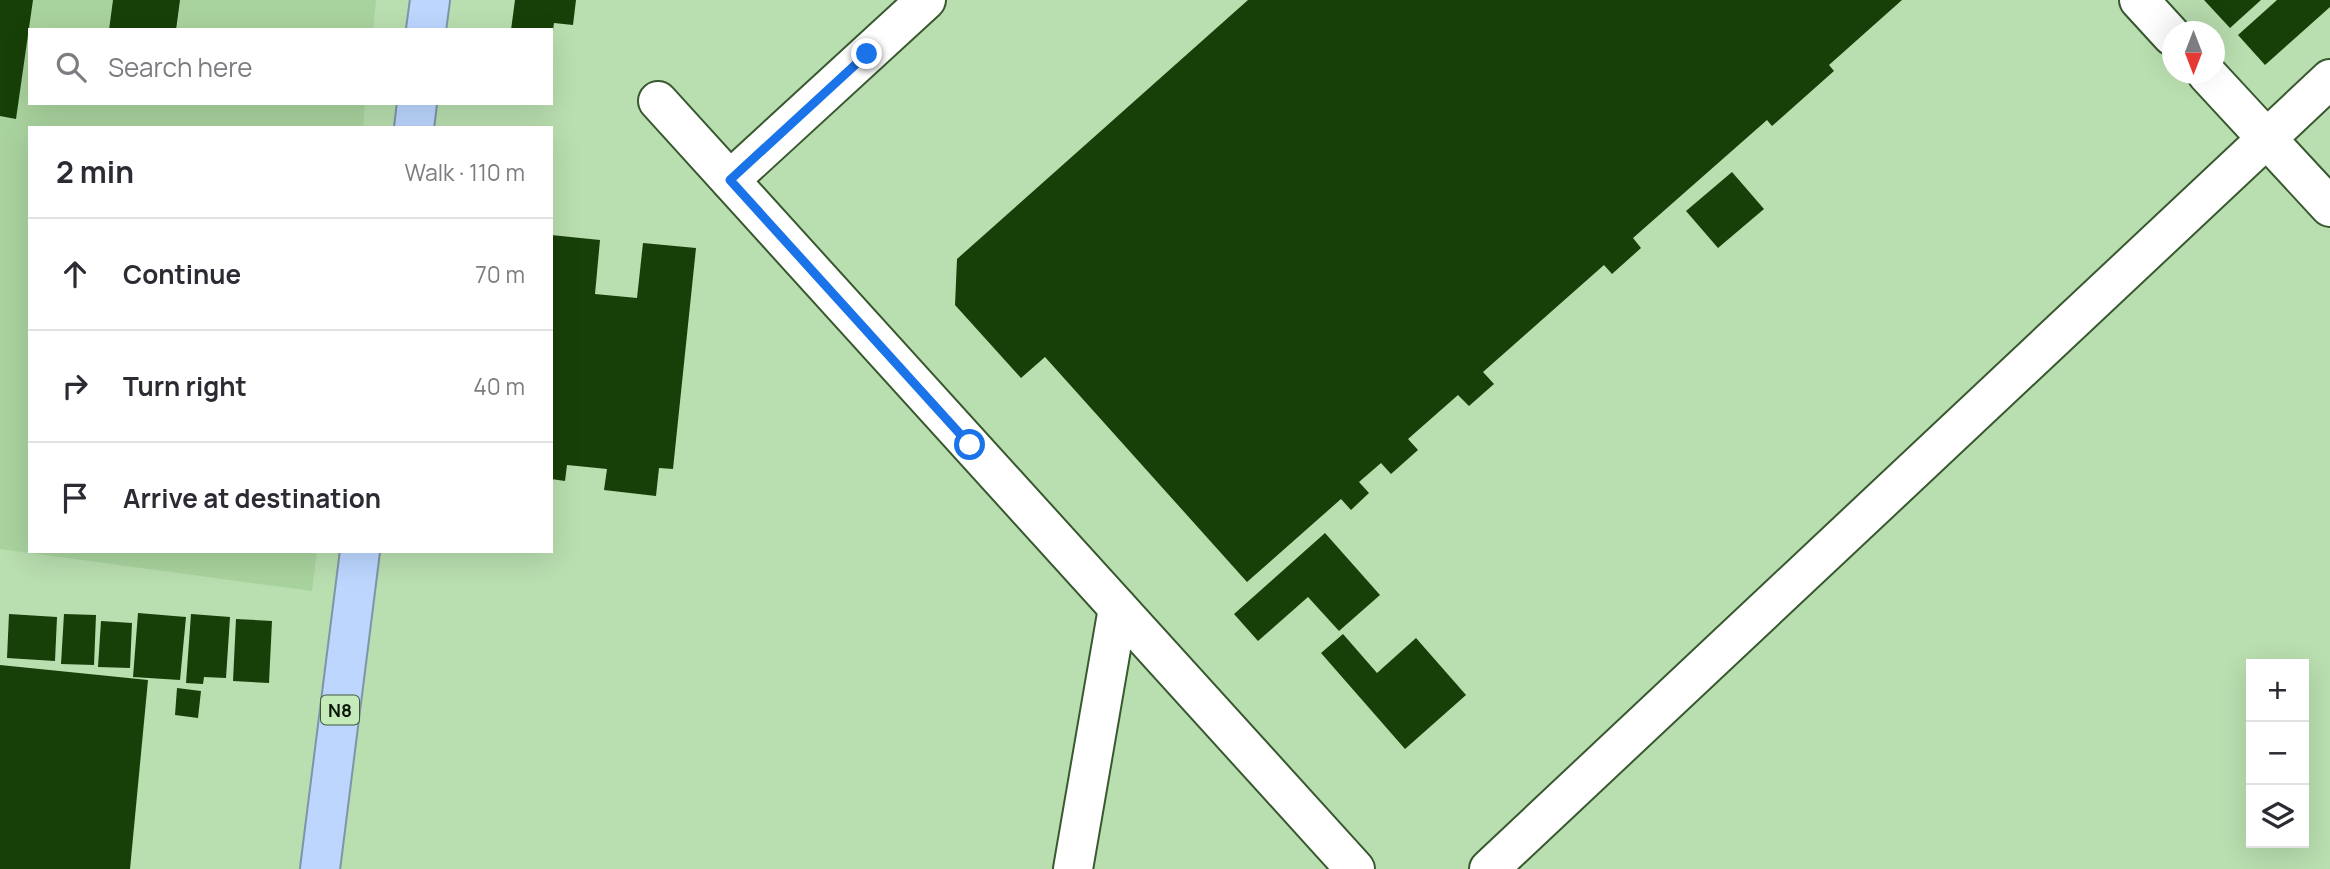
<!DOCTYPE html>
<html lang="en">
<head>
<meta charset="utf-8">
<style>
	body { margin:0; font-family:Manrope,sans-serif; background:#f2f2f3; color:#2b2b33 }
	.controls { position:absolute; right:21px; bottom:21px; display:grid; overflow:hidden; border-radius:0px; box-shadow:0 7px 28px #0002 }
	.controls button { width:63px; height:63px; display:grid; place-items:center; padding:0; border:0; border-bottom:2px solid #e1e1e2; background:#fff; color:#2b2b33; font:35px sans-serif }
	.compass { position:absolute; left:2162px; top:21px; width:63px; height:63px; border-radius:50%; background:#fff; box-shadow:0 7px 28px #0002; rotate:180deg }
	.stop { position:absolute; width:21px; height:21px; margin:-16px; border:5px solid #1a73e8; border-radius:50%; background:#fff }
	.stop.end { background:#1a73e8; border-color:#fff; box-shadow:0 2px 7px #0008 }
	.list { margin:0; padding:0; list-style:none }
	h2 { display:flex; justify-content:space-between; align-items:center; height:91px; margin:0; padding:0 28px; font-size:30px }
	h2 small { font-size:23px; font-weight:400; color:#7c7c81 }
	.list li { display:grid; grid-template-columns:46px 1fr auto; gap:21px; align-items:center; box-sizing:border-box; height:112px; padding:0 28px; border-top:2px solid #e1e1e2 }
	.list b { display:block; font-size:26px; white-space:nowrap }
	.list em { font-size:23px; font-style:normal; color:#7c7c81 }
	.icon { flex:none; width:38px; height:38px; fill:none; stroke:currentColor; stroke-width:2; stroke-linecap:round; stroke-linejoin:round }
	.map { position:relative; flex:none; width:2330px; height:869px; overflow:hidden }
	.search { position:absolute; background:#fff; box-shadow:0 7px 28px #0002; left:28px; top:28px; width:525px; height:77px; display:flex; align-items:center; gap:18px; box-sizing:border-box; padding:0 24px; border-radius:0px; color:#7c7c81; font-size:26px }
	.panel { position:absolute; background:#fff; box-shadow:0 7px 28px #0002; left:28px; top:126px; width:525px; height:427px; border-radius:0px }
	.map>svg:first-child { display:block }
	.built { fill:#a9d39e }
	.building { fill:#174008 }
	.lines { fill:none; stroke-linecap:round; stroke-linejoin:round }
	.minor-casing { stroke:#38582f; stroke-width:42 }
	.highway-casing { stroke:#7e94a8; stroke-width:42 }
	.minor { stroke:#fff; stroke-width:38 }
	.highway { stroke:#bcd6fe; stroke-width:38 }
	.route { stroke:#1a73e8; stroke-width:9 }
	.labels { text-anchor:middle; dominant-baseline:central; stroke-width:7; stroke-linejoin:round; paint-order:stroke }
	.shield { fill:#c6ebbb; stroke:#43573e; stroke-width:2 }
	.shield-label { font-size:18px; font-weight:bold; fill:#0b1808 }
</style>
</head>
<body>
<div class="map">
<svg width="2330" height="869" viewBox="0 0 2330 869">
	<rect width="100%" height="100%" fill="#b9deaf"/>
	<path class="built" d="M 0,0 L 376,0 L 373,30 L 30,30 L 30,103 L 365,103 L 363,128 L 30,128 L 30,551 L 317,551 L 312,591 L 0,549 Z"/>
	<g class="building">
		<path d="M 0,0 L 33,0 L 16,119 L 0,116 Z"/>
		<path d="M 113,0 L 180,0 L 176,30 L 109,30 Z"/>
		<path d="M 515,0 L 576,0 L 573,25 L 554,23 L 553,30 L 511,30 Z"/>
		<path d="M 1248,0 L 1902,0 L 1829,65 L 1834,71 L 1772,126 L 1767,120 L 1633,238 L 1641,248 L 1612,274 L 1604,265 L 1483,372 L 1494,384 L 1469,406 L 1458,395 L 1408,439 L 1418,450 L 1391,474 L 1381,463 L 1359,482 L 1369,493 L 1351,510 L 1341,499 L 1247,582 L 1045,357 L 1021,378 L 955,305 L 957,259 Z"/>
		<path d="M 2204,0 L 2261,0 L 2230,28 Z"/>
		<path d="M 2277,0 L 2330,0 L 2330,7 L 2265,65 L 2238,35 Z"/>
		<path d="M 1732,172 L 1764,209 L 1718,248 L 1686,211 Z"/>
		<path d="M 551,235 L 600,240 L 595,294 L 637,298 L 643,243 L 696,248 L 673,469 L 659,468 L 656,496 L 604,490 L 607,469 L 567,465 L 565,481 L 551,479 Z"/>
		<path d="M 1325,533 L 1380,595 L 1339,631 L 1308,597 L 1258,641 L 1234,614 Z"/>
		<path d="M 138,613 L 186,617 L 180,680 L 133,677 Z"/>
		<path d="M 9,614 L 57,617 L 55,661 L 7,658 Z"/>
		<path d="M 64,614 L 96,615 L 94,665 L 61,664 Z"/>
		<path d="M 191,614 L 230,617 L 226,678 L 204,677 L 203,684 L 186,683 Z"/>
		<path d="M 236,619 L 272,621 L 269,683 L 233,681 Z"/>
		<path d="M 101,621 L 132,623 L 130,668 L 98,667 Z"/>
		<path d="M 1343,634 L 1377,673 L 1416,638 L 1466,695 L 1405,749 L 1321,653 Z"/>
		<path d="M 0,665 L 148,680 L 130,869 L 0,869 Z"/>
		<path d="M 177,688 L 201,691 L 198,718 L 175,715 Z"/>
	</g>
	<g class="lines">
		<defs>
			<g id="minor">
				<path d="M 2139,0 L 2172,36"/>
				<path d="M 2207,74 L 2330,207"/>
				<path d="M 658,101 L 1355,869"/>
				<path d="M 730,180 L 926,0"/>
				<path d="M 1073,869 L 1118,608"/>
				<path d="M 1489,869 L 2330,79"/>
			</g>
			<g id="highway">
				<path d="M 426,30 L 430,0"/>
				<path d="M 414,128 L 417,103"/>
				<path d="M 320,869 L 360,551"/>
			</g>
		</defs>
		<use href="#minor" class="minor-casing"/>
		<use href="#highway" class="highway-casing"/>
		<use href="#minor" class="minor"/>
		<use href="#highway" class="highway"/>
	</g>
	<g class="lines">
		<path class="route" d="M 867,54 L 730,180 L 970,445"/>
	</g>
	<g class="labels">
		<rect class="shield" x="321" y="695.5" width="38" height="29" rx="5"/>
		<g class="shield-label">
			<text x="340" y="710">N8</text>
		</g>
	</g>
</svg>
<div class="controls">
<button>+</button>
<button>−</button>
<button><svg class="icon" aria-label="layers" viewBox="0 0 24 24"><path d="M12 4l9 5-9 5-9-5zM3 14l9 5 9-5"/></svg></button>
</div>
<svg class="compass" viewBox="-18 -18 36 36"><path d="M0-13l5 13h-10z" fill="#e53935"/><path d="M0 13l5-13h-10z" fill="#7c7c81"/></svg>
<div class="stop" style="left:970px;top:445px"></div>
<div class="stop end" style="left:867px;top:54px"></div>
<div class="search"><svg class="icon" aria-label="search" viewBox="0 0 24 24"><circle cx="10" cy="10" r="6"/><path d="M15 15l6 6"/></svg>Search here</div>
<section class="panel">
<h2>2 min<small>Walk · 110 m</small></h2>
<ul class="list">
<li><svg class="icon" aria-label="ahead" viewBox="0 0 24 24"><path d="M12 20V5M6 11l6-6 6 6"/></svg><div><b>Continue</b></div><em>70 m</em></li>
<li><svg class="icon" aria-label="right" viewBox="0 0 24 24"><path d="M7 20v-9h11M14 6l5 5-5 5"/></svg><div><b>Turn right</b></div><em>40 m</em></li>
<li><svg class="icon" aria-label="arrive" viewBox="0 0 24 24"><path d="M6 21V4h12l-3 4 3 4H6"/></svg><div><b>Arrive at destination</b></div></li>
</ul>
</section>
</div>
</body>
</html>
